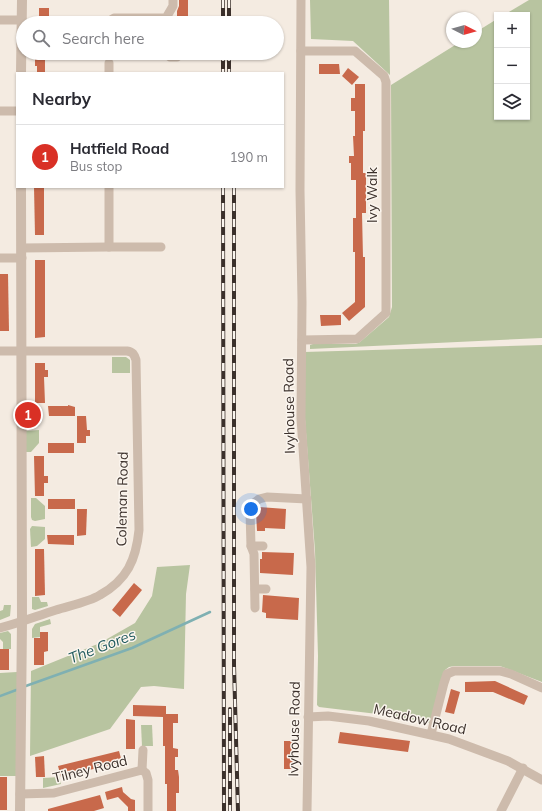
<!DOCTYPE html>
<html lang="en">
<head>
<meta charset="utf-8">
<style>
	body { margin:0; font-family:Mulish,sans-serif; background:#f2f2f3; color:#2b2b33 }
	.controls { position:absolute; right:12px; top:12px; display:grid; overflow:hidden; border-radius:0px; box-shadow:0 1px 3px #0004 }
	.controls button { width:36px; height:36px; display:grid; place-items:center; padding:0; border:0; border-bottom:1px solid #e1e1e2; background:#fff; color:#2b2b33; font:20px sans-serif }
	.compass { position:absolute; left:446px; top:12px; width:36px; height:36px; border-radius:50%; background:#fff; box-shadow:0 1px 3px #0004; rotate:96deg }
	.you { position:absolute; left:251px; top:509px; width:14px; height:14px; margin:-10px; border:3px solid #fff; border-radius:50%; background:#1a73e8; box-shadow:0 0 0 6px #1a73e833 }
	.badge { display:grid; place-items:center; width:26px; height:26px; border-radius:50%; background:#d93025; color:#fff; font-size:13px; font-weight:700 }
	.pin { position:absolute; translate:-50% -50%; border:2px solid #fff; box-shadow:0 1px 4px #0006 }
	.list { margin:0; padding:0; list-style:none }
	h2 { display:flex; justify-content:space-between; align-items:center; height:52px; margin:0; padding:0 16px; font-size:17px }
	h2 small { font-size:13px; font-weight:400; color:#7c7c81 }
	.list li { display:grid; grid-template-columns:26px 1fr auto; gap:12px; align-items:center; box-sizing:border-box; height:64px; padding:0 16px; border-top:1px solid #e1e1e2 }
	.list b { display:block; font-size:15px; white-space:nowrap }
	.list p { margin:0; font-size:13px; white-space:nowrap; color:#7c7c81 }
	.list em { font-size:13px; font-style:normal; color:#7c7c81 }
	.icon { flex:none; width:22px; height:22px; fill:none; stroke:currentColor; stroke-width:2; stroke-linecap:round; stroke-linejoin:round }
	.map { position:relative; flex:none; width:542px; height:811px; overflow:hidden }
	.search { position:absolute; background:#fff; box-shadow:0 1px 3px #0004; left:16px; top:16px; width:268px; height:44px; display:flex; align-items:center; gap:10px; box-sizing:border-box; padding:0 14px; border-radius:22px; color:#7c7c81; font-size:15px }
	.panel { position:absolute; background:#fff; box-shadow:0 1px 3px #0004; left:16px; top:72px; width:268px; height:116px; border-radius:0px }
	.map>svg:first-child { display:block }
	.green { fill:#b8c4a0 }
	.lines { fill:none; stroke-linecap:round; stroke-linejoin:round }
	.stream { stroke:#7fb0b2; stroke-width:2.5 }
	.building { fill:#c8694b }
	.minor { stroke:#cdbbac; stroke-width:9 }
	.tertiary { stroke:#cdbbac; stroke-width:10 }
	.rail-casing { stroke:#3b302b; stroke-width:4 }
	.rail { stroke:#fbf5ee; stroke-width:2.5; stroke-dasharray:8; stroke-linecap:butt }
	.labels { text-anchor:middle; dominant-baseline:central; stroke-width:3; stroke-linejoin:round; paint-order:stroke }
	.street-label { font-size:14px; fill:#3b302b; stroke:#fbf5ee }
	.water-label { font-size:15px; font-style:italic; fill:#1f5a5e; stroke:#fbf5ee }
</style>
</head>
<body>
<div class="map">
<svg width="542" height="811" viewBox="0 0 542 811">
	<rect width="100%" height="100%" fill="#f4ebe1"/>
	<g class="green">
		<path d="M 310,0 L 389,0 L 390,75 L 353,41 L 311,39 Z"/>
		<path d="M 529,0 L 542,0 L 542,338 L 310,349 L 310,345 L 313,344 L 356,344 L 360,342 L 389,317 L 392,307 L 391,85 L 460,42 L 476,42 L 476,32 L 497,19 L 497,117 L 527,117 L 527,15 L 504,15 Z"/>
		<path d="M 542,345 L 542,682 L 500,666 L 454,666 L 449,667 L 445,670 L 430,723 L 394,716 L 319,707 L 317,705 L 318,656 L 315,551 L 305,419 L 304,352 Z"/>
		<path d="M 112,357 L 126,357 L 130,360 L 130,373 L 112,373 Z"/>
		<path d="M 25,404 L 33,404 L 40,412 L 39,426 L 27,426 L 25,422 Z"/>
		<path d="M 39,430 L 39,443 L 31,452 L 26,452 L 26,431 Z"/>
		<path d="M 31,498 L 36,498 L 45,506 L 45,519 L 35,521 L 32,520 L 31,517 Z"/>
		<path d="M 32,526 L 45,527 L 45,539 L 37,546 L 31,547 L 30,529 Z"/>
		<path d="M 190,565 L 186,594 L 184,689 L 154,686 L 141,687 L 110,729 L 30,756 L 31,671 L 100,643 L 135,623 L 152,596 L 157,567 Z"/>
		<path d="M 32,597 L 39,597 L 41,602 L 47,602 L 48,606 L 35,610 L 32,609 Z"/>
		<path d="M 4,605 L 11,605 L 10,616 L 0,620 L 0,611 L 3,610 Z"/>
		<path d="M 50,619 L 51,624 L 40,627 L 40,637 L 32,638 L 32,629 L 35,624 Z"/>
		<path d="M 8,631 L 11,634 L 11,649 L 3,649 L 3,642 L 0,639 L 0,633 Z"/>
		<path d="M 17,672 L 17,776 L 0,776 L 0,673 Z"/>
		<path d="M 141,725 L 152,725 L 153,746 L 142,746 Z"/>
		<path d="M 59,777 L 61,784 L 43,788 L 43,778 Z"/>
	</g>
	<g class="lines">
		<g class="stream">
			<path d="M 23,687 L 132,648 L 210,612"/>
			<path d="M 0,696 L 19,689"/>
		</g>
	</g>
	<g class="building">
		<path d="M 179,0 L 188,0 L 188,23 L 177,23 L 177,11 L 179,6 Z"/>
		<rect x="39" y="8" width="10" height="15"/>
		<path d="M 35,53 L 45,53 L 45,73 L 37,73 L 37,66 L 35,66 Z"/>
		<path d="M 319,64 L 339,64 L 340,74 L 319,74 Z"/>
		<path d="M 348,68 L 359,77 L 352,85 L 342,76 Z"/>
		<path d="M 355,84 L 365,84 L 365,131 L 363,131 L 363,173 L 366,173 L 366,213 L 362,213 L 363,257 L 365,257 L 365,307 L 349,321 L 342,313 L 355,302 L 355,252 L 353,252 L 353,218 L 356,218 L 356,180 L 351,180 L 351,163 L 349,163 L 349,156 L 354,156 L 353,136 L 355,136 L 355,111 L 351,111 L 351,98 L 355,98 Z"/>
		<path d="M 34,187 L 44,187 L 44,235 L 35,235 Z"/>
		<path d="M 35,260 L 45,260 L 45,337 L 35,338 Z"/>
		<path d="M 0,274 L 8,274 L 9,331 L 0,331 Z"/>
		<path d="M 320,315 L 341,315 L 341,325 L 321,326 Z"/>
		<path d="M 35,363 L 45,363 L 45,370 L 48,370 L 48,377 L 44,377 L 45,403 L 35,403 Z"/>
		<path d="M 68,405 L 75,407 L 75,416 L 49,416 L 48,406 L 68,406 Z"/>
		<path d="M 77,416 L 86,416 L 87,430 L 90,430 L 90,436 L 86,436 L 86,443 L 77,443 Z"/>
		<rect x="48" y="443" width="26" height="10"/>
		<path d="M 34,456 L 44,456 L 44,476 L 48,476 L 48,483 L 44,483 L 44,496 L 35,496 Z"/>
		<rect x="48" y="499" width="27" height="10"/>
		<path d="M 259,507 L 286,509 L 285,529 L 265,528 L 265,531 L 257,531 L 256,512 Z"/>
		<path d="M 77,509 L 87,509 L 86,535 L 77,536 Z"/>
		<path d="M 47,535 L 74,535 L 74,545 L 48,544 Z"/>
		<path d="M 35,549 L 44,549 L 45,595 L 35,596 Z"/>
		<path d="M 262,552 L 294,553 L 293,575 L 260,573 L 260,559 L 262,559 Z"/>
		<path d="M 134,583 L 142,590 L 120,617 L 112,610 Z"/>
		<path d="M 263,595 L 299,598 L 298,620 L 266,618 L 266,613 L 262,612 Z"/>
		<path d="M 40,632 L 48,632 L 48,651 L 44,652 L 44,665 L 34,665 L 34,638 L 40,638 Z"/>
		<rect x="0" y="649" width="9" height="21"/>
		<path d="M 495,681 L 528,696 L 524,705 L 493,692 L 465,692 L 465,682 Z"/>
		<path d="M 451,689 L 460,692 L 454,714 L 445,712 Z"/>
		<path d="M 133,705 L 166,706 L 166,714 L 178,714 L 178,723 L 173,723 L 173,748 L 178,749 L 178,757 L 175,757 L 175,770 L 178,770 L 179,777 L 179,793 L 176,793 L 176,811 L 167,811 L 167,784 L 165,784 L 165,746 L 163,746 L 163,717 L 133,716 Z"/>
		<path d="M 126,719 L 135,720 L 135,749 L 126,749 Z"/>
		<path d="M 340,732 L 410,741 L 408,752 L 338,743 Z"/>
		<rect x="284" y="741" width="10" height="28"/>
		<path d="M 119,751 L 122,762 L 61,777 L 58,766 Z"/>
		<path d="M 44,756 L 45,777 L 36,777 L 35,757 Z"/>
		<rect x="0" y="777" width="7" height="33"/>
		<path d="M 122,787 L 123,792 L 131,799 L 135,800 L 135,811 L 128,811 L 128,807 L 118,797 L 107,800 L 105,792 Z"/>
		<path d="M 100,795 L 104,808 L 94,811 L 48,811 L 48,809 Z"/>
	</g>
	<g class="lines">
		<g class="minor">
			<path d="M 301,0 L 300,190 L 302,302 L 301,418 L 311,567 L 307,811"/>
			<path d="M 0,20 L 22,20"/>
			<path d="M 109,23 L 109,21 L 114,18 L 166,18 L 173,6 L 173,0"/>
			<path d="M 301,51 L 355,51 L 384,76 L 386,82 L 386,313 L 357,339 L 302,340"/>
			<path d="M 110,53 L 110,54"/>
			<path d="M 170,53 L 170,57 L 177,57"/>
			<path d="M 109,63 L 109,73"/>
			<path d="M 0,111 L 17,111"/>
			<path d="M 109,247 L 109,187"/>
			<path d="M 22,248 L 109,247 L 161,247"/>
			<path d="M 0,258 L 22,258"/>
			<path d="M 0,351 L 127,351 C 133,352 134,354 136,360 L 139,530 C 136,560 127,580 100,595 C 89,602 68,606 56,610 C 37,616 19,623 0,628"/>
			<path d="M 251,546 L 254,554 L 255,608"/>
			<path d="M 263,546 L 251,546 L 250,511 L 254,503 L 259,499 L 267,497 L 307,499"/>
			<path d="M 255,589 L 266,589"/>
			<path d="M 308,717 L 328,716 L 369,721 L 449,739 L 508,761 L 542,780"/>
			<path d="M 431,734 L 444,683 L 447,674 L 454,671 L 500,671 L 511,674 L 542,688"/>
			<path d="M 142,770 L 143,750"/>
			<path d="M 20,794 L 54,793 L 142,770 L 146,773 L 148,780 L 148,811"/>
			<path d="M 501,811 L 523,768"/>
		</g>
		<g class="tertiary">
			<path d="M 21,73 L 22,0"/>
			<path d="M 20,811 L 22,620 L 21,187"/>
		</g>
		<defs>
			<g id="rail">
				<path d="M 223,0 L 223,23"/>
				<path d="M 229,0 L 229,23"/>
				<path d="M 223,53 L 223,73"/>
				<path d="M 229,53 L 229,73"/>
				<path d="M 223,187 L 224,811"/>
				<path d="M 234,187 L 234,665 L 238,811"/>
				<path d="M 230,709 L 230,811"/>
			</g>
		</defs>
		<use href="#rail" class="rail-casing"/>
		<use href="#rail" class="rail"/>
	</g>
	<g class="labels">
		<g class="street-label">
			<text transform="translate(372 195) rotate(-90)">Ivy Walk</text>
			<text transform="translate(289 406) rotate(-91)">Ivyhouse Road</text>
			<text transform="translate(122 499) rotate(-89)">Coleman Road</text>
			<text transform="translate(420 719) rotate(13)">Meadow Road</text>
			<text transform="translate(294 729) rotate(-89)">Ivyhouse Road</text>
			<text transform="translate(90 769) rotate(-14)">Tilney Road</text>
		</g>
		<g class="water-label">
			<text transform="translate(102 646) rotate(-21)">The Gores</text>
		</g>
	</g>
</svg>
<div class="controls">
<button>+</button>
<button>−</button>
<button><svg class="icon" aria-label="layers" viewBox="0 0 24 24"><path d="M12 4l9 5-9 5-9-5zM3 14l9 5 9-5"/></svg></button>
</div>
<svg class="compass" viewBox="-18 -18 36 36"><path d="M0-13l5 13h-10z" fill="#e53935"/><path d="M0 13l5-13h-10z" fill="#7c7c81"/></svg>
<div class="you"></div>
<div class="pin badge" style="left:28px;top:415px">1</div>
<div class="search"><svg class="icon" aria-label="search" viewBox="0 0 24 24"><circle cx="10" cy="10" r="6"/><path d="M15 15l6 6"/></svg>Search here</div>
<section class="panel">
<h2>Nearby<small></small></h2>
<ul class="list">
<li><span class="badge">1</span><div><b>Hatfield Road</b><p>Bus stop</p></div><em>190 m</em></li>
</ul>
</section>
</div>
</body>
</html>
